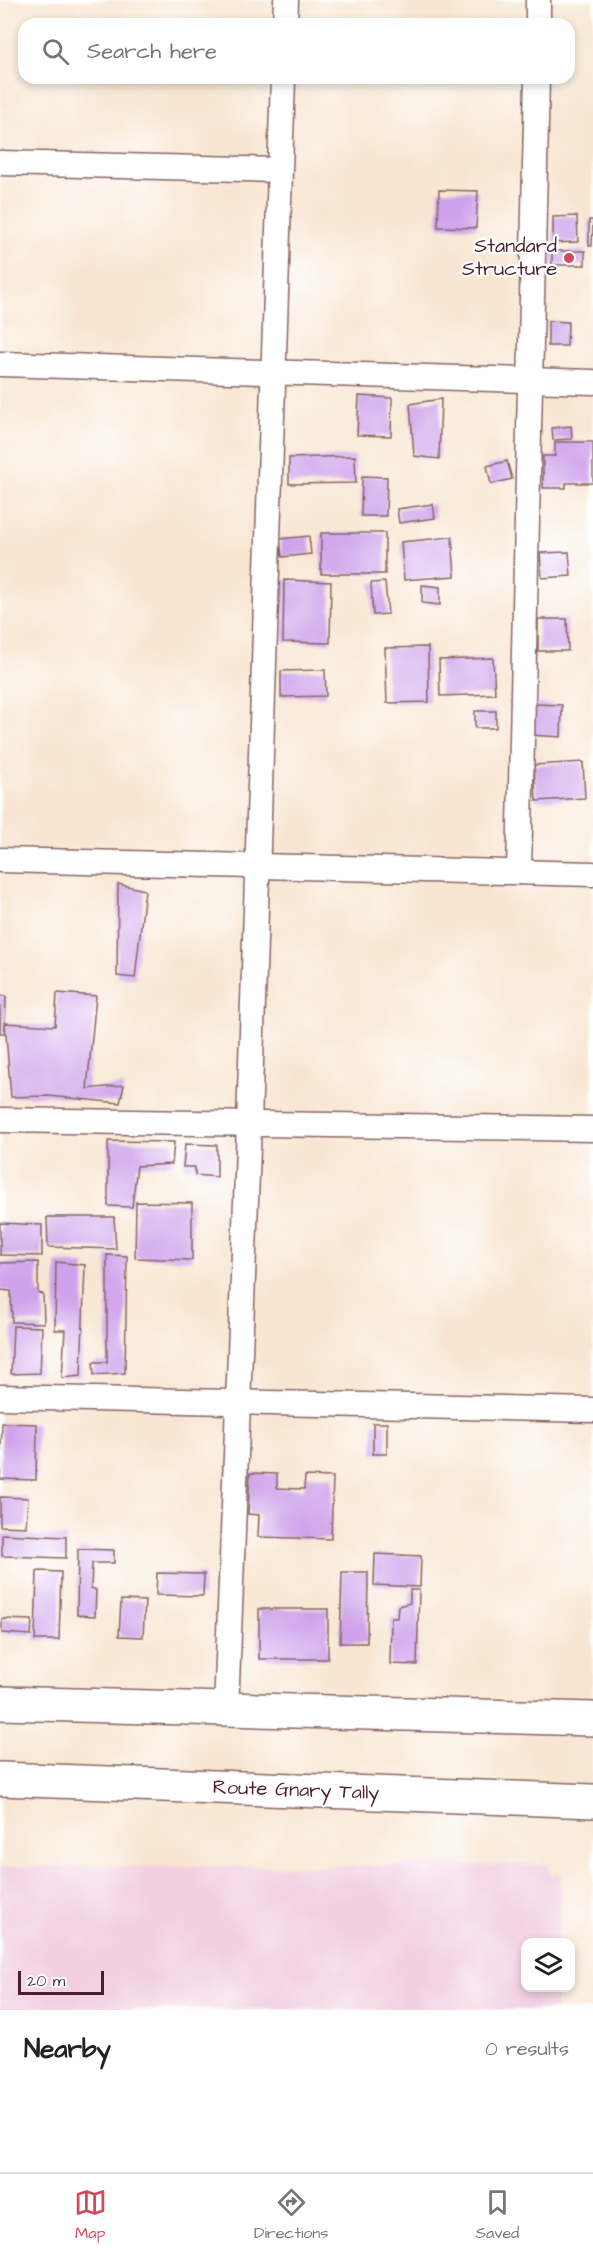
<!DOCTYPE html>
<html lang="en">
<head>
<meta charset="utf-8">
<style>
	body { margin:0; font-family:"Architects Daughter",sans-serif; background:#f6f6f6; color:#222 }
	.controls { position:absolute; right:18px; bottom:18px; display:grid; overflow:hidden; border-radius:12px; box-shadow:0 3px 9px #0003 }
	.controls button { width:54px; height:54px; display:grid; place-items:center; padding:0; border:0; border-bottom:2px solid #e0e0e0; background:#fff; color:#222; font:30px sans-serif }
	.scale { position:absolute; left:18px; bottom:15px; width:86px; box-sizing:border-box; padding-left:6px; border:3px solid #4a1f2b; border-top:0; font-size:16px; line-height:21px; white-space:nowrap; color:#4a1f2b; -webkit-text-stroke:4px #fff; paint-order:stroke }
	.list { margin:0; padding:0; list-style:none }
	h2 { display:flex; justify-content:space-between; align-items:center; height:78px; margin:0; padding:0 24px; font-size:26px }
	h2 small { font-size:20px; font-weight:400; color:#767676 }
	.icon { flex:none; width:33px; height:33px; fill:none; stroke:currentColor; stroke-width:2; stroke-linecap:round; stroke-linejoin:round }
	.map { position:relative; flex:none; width:593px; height:2010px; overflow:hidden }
	.search { position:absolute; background:#fff; box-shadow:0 3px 9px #0003; left:18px; right:18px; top:18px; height:66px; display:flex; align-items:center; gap:15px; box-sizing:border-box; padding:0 21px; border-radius:18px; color:#767676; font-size:22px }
	.sheet { height:162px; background:#fff }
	nav { display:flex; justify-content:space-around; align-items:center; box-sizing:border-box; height:84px; border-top:2px solid #e0e0e0; background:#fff; font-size:16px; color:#767676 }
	nav a { display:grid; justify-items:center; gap:3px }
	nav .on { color:#d1495b }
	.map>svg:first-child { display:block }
	.built { fill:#f2cfe1 }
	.building { fill:#cfa3eb }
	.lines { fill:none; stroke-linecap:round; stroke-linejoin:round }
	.street-casing { stroke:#876565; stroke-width:27 }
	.secondary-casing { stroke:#876565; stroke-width:36 }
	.street { stroke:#fff; stroke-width:24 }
	.secondary { stroke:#fff; stroke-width:33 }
	.poi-dot { fill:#d1495b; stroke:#fff; stroke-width:2 }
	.labels { text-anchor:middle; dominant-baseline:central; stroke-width:4.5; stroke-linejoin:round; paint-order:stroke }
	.poi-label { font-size:20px; fill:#4a1f2b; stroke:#fff; text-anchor:end }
	.street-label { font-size:20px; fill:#4a1f2b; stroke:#fff }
</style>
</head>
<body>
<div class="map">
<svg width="593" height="2010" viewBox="0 0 593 2010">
	<rect width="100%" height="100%" fill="#fff"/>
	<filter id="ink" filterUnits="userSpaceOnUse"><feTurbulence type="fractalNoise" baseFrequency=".0167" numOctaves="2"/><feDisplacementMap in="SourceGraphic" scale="12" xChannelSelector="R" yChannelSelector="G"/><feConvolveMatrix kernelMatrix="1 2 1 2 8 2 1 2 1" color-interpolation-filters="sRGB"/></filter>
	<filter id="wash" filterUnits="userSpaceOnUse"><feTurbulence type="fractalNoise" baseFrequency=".008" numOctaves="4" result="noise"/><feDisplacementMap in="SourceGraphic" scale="24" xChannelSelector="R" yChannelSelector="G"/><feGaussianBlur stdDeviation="1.35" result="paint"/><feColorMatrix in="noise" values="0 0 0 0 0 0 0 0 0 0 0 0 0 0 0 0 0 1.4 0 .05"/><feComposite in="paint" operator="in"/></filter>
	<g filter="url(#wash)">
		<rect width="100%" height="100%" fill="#f8e6d2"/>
		<path class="built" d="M 549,1865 L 550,1875 L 561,1875 L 558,1942 L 526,1942 L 526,1988 L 556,1988 L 555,2010 L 0,2010 L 0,1867 Z"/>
		<g id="blocks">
			<g class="building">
				<path d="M 439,190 L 478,191 L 476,228 L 438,227 Z"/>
				<path d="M 577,216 L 578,242 L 553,243 L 553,217 Z"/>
				<path d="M 589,220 L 593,220 L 592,246 L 589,246 Z"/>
				<rect x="552" y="251" width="33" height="14"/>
				<path d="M 548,321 L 568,322 L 567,346 L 548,346 Z"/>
				<path d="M 359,396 L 392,398 L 391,436 L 357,435 Z"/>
				<path d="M 441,399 L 439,459 L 414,456 L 410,404 Z"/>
				<path d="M 571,426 L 572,439 L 553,440 L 552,428 Z"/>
				<path d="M 555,442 L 593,442 L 593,483 L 566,483 L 566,488 L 543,488 L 543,456 L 555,456 Z"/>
				<path d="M 355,456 L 356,483 L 289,484 L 289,458 Z"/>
				<path d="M 507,461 L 512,479 L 491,484 L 487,466 Z"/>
				<path d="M 362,476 L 387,477 L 386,516 L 361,516 Z"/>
				<path d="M 433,504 L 435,518 L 399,523 L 397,509 Z"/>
				<rect x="321" y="533" width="64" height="41"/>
				<path d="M 309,536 L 311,554 L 282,557 L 280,539 Z"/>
				<path d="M 452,537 L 455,576 L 404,580 L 401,542 Z"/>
				<path d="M 569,552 L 571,576 L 542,578 L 540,553 Z"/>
				<path d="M 284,580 L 331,582 L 330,643 L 283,642 Z"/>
				<path d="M 385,582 L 388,614 L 373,615 L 371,583 Z"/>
				<path d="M 422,585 L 440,587 L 440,605 L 422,603 Z"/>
				<path d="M 538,619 L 567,619 L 568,651 L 538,651 Z"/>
				<path d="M 428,647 L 429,702 L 387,703 L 385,648 Z"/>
				<path d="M 493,658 L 495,694 L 440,696 L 439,660 Z"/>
				<path d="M 325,670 L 326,696 L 281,697 L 281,671 Z"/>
				<path d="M 532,704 L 562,705 L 561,737 L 531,735 Z"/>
				<rect x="475" y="711" width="21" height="17"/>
				<path d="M 583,762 L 585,798 L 536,801 L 534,765 Z"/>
				<path d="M 118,884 L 145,890 L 135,978 L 117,976 Z"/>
				<path d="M 57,993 L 96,996 L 87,1089 L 124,1085 L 120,1103 L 48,1096 L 11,1097 L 5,1023 L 55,1026 Z"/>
				<path d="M 0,996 L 6,996 L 5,1033 L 0,1033 Z"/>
				<path d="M 108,1141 L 174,1142 L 172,1164 L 137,1166 L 132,1207 L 108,1206 Z"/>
				<path d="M 185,1144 L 217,1145 L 217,1177 L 195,1175 L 195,1167 L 183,1167 Z"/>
				<path d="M 136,1202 L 192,1203 L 192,1260 L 135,1258 Z"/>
				<path d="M 47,1217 L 114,1217 L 116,1249 L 48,1247 Z"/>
				<path d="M 0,1223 L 42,1225 L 42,1256 L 0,1255 Z"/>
				<path d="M 107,1255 L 127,1256 L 125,1373 L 94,1375 L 93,1362 L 107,1362 Z"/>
				<path d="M 38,1262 L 38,1293 L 43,1294 L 44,1323 L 12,1322 L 11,1291 L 0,1290 L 0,1263 Z"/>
				<path d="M 56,1262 L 85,1265 L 81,1376 L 62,1378 L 65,1330 L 55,1330 Z"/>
				<path d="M 13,1326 L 42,1327 L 40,1373 L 11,1374 Z"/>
				<path d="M 2,1423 L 37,1424 L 36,1480 L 0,1479 Z"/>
				<rect x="373" y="1423" width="14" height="31"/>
				<path d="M 250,1473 L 277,1474 L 277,1488 L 304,1489 L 305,1476 L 333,1477 L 331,1539 L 258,1537 L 259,1515 L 248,1514 Z"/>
				<path d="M 0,1497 L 28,1498 L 26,1527 L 0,1526 Z"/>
				<path d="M 2,1534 L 66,1537 L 66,1558 L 2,1556 Z"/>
				<path d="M 78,1549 L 114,1550 L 114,1563 L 92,1563 L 91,1588 L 96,1590 L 95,1616 L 77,1615 Z"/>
				<path d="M 375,1554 L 421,1556 L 420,1587 L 374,1585 Z"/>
				<path d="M 37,1571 L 61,1572 L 59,1640 L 35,1640 Z"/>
				<path d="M 342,1572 L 368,1572 L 367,1643 L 340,1643 Z"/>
				<path d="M 157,1573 L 204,1574 L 203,1596 L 156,1595 Z"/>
				<path d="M 410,1590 L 419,1590 L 417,1665 L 390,1664 L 391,1618 L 397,1618 L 398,1606 L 410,1603 Z"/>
				<path d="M 121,1600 L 145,1601 L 143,1637 L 119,1636 Z"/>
				<rect x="259" y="1609" width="69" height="50"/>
				<path d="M 2,1619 L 32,1620 L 31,1635 L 2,1633 Z"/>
			</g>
		</g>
	</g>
	<g filter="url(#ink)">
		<use href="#blocks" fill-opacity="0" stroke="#876565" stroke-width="1.5"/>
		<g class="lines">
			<defs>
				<g id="street">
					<path d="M 285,24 L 286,0"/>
					<path d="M 538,24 L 538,0"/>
					<path d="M 0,163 L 280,170"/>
					<path d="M 0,364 L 593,382"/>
					<path d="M 0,860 L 593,874"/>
					<path d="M 519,872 L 537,78"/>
					<path d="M 0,1120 L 593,1129"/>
					<path d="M 0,1397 L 593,1410"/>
					<path d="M 226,1710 L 249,1124 L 283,78"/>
				</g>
				<g id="secondary">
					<path d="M 0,1703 L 593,1719"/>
					<path d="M 0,1779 L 593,1801"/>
				</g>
			</defs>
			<use href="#street" class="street-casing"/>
			<use href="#secondary" class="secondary-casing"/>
			<use href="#street" class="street"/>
			<use href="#secondary" class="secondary"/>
		</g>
	</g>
	<circle class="poi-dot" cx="569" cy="258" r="6"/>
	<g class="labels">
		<g class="poi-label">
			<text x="557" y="246">Standard<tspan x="557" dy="23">Structure</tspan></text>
		</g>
		<g class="street-label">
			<text transform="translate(296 1790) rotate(2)">Route Gnary Tally</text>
		</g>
	</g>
</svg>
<div class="controls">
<button><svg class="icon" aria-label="layers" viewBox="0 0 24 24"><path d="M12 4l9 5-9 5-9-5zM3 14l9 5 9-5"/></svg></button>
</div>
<div class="scale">20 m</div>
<div class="search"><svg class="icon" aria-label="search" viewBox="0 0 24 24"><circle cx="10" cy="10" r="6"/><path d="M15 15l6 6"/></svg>Search here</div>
</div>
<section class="sheet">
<h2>Nearby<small>0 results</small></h2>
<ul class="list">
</ul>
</section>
<nav>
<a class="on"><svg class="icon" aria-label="map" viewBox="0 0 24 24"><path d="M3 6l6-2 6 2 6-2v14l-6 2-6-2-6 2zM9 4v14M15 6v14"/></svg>Map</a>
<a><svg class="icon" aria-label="directions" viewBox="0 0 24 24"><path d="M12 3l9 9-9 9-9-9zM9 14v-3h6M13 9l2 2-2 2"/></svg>Directions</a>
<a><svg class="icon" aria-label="saved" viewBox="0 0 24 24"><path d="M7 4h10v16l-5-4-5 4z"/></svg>Saved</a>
</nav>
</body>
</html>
